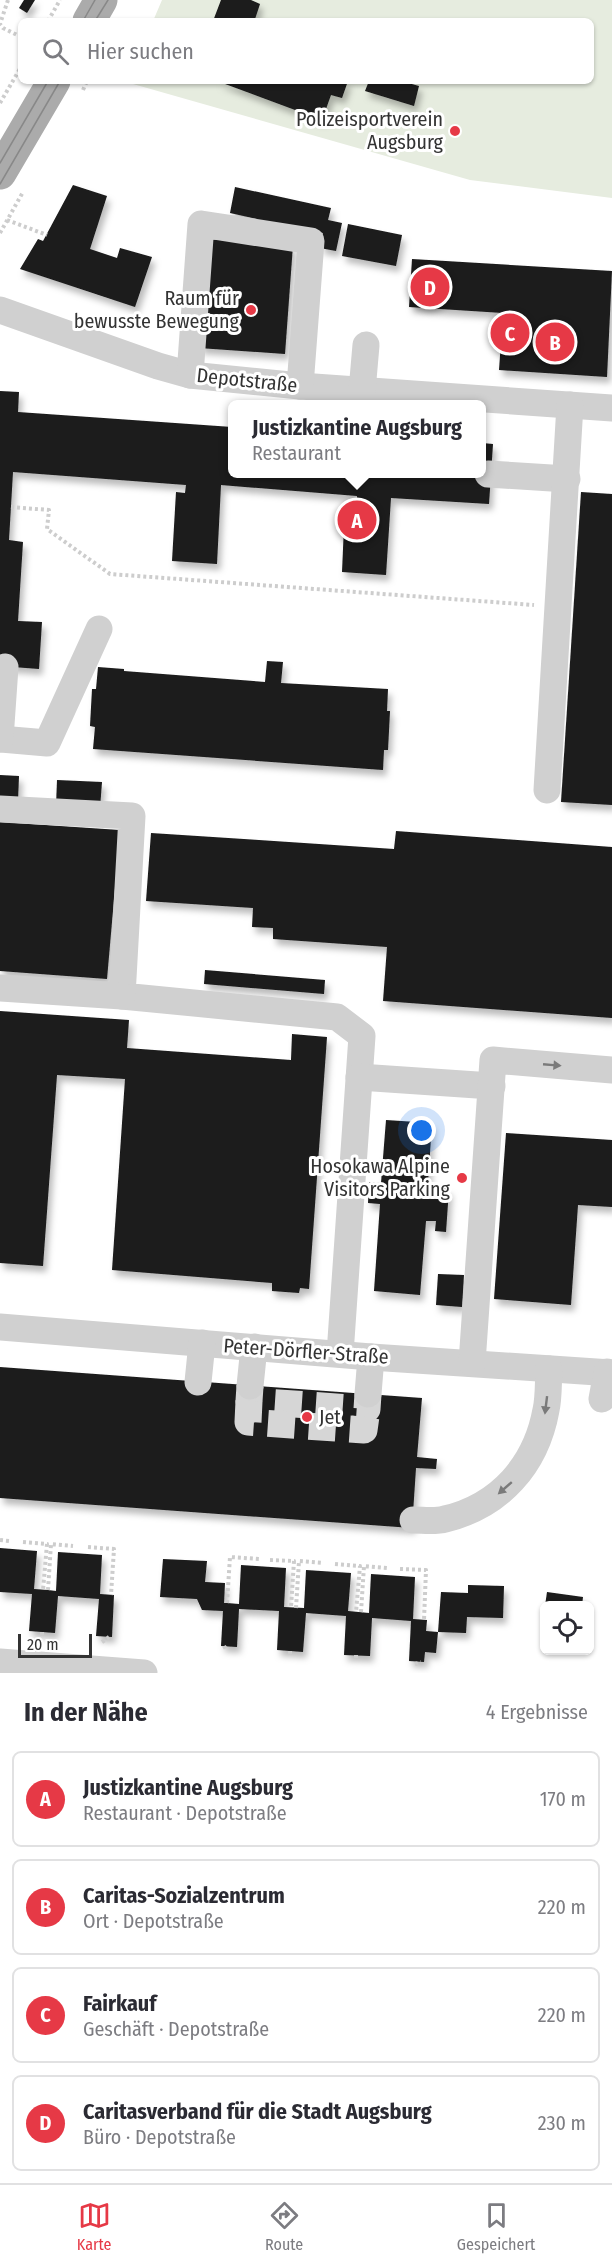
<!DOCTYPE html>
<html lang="de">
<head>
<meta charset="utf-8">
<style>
	body { margin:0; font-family:"Fira Sans Condensed",sans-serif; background:#f7f7f7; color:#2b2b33 }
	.controls { position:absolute; right:18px; bottom:18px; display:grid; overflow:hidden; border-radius:9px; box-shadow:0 2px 4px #0004 }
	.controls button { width:54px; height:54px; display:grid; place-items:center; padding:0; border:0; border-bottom:2px solid #e1e1e2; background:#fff; color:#2b2b33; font:30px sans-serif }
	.scale { position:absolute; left:18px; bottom:15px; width:74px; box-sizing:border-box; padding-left:6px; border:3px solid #333; border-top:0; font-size:16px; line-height:21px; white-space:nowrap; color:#333; -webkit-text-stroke:4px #fff; paint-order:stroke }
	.you { position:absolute; left:422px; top:1131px; width:21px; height:21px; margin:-15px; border:4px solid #fff; border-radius:50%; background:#1a73e8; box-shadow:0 0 0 9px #1a73e833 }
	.badge { display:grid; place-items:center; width:39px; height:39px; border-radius:50%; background:#e63946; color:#fff; font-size:20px; font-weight:700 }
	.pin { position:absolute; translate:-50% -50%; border:3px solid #fff; box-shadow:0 2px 6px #0006 }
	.popup { position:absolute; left:228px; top:400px; width:258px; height:78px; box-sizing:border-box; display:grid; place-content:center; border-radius:9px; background:#fff; filter:drop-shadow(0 2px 4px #0005); font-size:20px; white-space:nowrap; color:#7c7c81 }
	.popup b { font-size:22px; color:#2b2b33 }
	.popup::after { content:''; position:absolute; left:50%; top:100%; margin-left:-12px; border:12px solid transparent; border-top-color:#fff }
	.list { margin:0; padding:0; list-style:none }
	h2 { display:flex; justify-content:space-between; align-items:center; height:78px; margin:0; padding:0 24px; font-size:26px }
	h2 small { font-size:20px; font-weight:400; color:#7c7c81 }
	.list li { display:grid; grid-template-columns:39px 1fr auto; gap:18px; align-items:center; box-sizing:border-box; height:96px; margin:0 12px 12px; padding:0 12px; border:2px solid #e1e1e2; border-radius:9px }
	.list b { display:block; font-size:22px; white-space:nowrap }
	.list p { margin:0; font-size:20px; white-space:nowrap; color:#7c7c81 }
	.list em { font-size:20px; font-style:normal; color:#7c7c81 }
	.icon { flex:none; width:33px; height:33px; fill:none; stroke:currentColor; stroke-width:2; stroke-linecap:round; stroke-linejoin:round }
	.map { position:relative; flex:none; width:612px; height:1673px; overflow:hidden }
	.search { position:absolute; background:#fff; box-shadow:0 2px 4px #0004; left:18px; right:18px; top:18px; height:66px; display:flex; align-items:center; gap:15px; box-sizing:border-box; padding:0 21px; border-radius:9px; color:#7c7c81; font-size:22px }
	.sheet { height:510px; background:#fff }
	nav { display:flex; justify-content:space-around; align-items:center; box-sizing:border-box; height:84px; border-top:2px solid #e1e1e2; background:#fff; font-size:16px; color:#7c7c81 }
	nav a { display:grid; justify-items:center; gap:3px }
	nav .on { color:#e63946 }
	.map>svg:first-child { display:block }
	.green { fill:#e6ecdf }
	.building { fill:#1a1a1a; filter:url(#shadow) }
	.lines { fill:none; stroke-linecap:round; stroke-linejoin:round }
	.minor-tunnel { stroke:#d6d6d6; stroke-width:27; stroke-dasharray:27 14; stroke-linecap:butt }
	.path { stroke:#cdcdcd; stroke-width:4; stroke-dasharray:3 3; stroke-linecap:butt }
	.minor { stroke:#d0d0d0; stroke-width:27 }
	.major { stroke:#ababab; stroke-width:33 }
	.tram { stroke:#888; stroke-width:1.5 }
	.oneway { fill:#7a7a7a }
	.poi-dot { fill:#e63946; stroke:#fff; stroke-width:2 }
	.labels { text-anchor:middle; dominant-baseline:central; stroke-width:6; stroke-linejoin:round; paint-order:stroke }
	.poi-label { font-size:20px; fill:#333; stroke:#fff; text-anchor:end }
	.street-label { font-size:20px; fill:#333; stroke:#fff }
</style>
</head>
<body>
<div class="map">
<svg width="612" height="1673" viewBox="0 0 612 1673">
	<defs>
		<filter id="shadow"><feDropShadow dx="3.5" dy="6" stdDeviation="3" flood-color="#0004"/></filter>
	</defs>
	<rect width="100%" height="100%" fill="#fff"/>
	<path class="green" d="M 162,0 L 612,0 L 612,198 L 470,180 L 126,82 L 591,81 L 591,21 L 153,21 Z"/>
	<g class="building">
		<path d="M 24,0 L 35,0 L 27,13 L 19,8 Z"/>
		<path d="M 221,0 L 251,0 L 260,4 L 255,19 L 259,21 L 213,21 Z"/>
		<path d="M 217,81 L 348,81 L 342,98 L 331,95 L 322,120 Z"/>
		<path d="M 369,81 L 401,81 L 419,86 L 414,106 L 365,91 Z"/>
		<path d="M 73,185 L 107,196 L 90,249 L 117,258 L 120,248 L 152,257 L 135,307 L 20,269 L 38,239 L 43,241 Z"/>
		<path d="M 235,187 L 331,208 L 328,220 L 342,223 L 336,251 L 320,248 L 323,233 L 269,222 L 256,223 L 257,219 L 230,213 Z"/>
		<path d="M 348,224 L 402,235 L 396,266 L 342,256 Z"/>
		<path d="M 207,239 L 293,245 L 285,354 L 199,348 Z"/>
		<path d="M 412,259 L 612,271 L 607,377 L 499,370 L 503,313 L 409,307 Z"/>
		<path d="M 0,391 L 19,392 L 18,412 L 232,427 L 232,474 L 482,474 L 482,443 L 493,444 L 489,504 L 391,498 L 386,575 L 342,572 L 345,503 L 357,504 L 357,496 L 221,485 L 217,564 L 172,561 L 176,492 L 185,493 L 186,485 L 13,472 L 9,540 L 23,542 L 18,621 L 42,622 L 39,669 L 0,666 Z"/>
		<path d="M 581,492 L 612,494 L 612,805 L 561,802 Z"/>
		<path d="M 267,661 L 283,662 L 281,683 L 388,689 L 387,711 L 390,711 L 388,750 L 384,750 L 383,770 L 93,749 L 95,727 L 90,726 L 92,689 L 96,689 L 98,667 L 124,669 L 124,671 L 265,682 Z"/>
		<path d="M 0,775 L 19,776 L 18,800 L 0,799 Z"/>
		<path d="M 57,780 L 102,782 L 100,808 L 56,806 Z"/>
		<path d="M 0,822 L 120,830 L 107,979 L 0,971 Z"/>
		<path d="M 396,831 L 612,847 L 612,1018 L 383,1001 L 387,947 L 273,939 L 273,928 L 252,927 L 253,908 L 146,901 L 151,833 L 394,849 Z"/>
		<path d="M 205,970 L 325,980 L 324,994 L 204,984 Z"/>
		<path d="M 0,1011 L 129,1020 L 127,1048 L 291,1060 L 292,1034 L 327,1037 L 309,1289 L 300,1288 L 299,1293 L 272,1291 L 272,1283 L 112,1270 L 125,1079 L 57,1075 L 43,1266 L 0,1263 Z"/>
		<path d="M 386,1120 L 432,1123 L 427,1198 L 438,1199 L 439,1188 L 449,1189 L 446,1232 L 435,1231 L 436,1221 L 426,1221 L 420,1295 L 374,1291 L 380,1204 L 368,1203 L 369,1182 L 381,1183 Z"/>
		<path d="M 506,1133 L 612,1140 L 612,1207 L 578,1205 L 571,1305 L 494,1299 Z"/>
		<path d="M 438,1274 L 464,1275 L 462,1307 L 436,1305 Z"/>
		<path d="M 0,1367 L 422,1398 L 417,1457 L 437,1459 L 436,1469 L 416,1468 L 412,1528 L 0,1498 Z"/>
		<path d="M 0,1548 L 37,1551 L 34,1589 L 48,1590 L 56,1591 L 58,1552 L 102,1555 L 100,1594 L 114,1595 L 112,1637 L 96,1636 L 99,1599 L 58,1596 L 55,1633 L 29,1631 L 32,1594 L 0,1592 Z"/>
		<path d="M 163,1559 L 207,1561 L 205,1582 L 225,1583 L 224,1603 L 227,1603 L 239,1604 L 241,1565 L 286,1568 L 284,1607 L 304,1608 L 306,1570 L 351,1573 L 348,1611 L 369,1613 L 371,1574 L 415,1577 L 413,1619 L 427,1620 L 426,1631 L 438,1632 L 436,1653 L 425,1652 L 424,1662 L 409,1661 L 411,1621 L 372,1618 L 370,1656 L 344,1655 L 346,1616 L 306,1613 L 303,1652 L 277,1650 L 279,1611 L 239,1609 L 237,1647 L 221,1646 L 223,1611 L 202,1610 L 197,1599 L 160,1597 Z"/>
		<path d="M 468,1585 L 504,1586 L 503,1618 L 467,1617 L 466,1633 L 438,1632 L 441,1592 L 468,1593 Z"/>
		<path d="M 547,1592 L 583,1597 L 582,1606 L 545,1606 Z"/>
	</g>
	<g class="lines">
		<g class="minor-tunnel">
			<path d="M 250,1386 L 249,1401 L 367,1409 L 368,1394"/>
			<path d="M 249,1401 L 248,1422 L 364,1430 L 367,1409"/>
		</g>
		<g class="path">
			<path d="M 8,0 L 0,24 L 3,28 L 21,37"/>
			<path d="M 48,21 L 60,0"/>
			<path d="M 83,90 L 87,81"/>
			<path d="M 0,103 L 21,67"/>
			<path d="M 7,220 L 47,235"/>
			<path d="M 0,233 L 23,192"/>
			<path d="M 11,507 L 49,510 L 47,529 L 110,574 L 534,605"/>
			<path d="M 0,1540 L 9,1541"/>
			<path d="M 23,1542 L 47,1544 L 43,1590"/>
			<path d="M 88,1547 L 114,1549 L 111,1595"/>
			<path d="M 270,1560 L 294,1561 L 291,1607"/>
			<path d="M 335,1564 L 360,1566 L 356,1612"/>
			<path d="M 400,1569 L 426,1570 L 424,1620"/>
			<path d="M 48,1590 L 51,1544 L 73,1546"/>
			<path d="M 227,1603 L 230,1557 L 259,1559"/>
			<path d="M 296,1608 L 299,1561 L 323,1563"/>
			<path d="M 361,1612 L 364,1566 L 387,1568"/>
			<path d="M 42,1635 L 42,1632"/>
			<path d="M 102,1642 L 109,1637"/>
			<path d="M 224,1646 L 227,1651"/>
			<path d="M 290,1654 L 290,1651"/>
			<path d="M 356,1655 L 356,1659"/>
			<path d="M 415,1664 L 421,1662"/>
		</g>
		<g class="minor">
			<path d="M 0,310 L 158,366 L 190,375 L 300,386 L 612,408"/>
			<path d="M 190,375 L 201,224 L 311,241 L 300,386"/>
			<path d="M 362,391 L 366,345"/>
			<path d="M 488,474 L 567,479"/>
			<path d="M 0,739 L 47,743 L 99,629"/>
			<path d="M 0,739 L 5,667"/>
			<path d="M 547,790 L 570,405"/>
			<path d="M 0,809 L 132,816 L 122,996 L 337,1017 L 362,1036 L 340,1354"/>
			<path d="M 0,988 L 122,996"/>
			<path d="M 359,1077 L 492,1086"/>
			<path d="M 0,1327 L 371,1357 L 612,1373"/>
			<path d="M 472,1363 L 493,1060 L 612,1070"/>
			<path d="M 198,1382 L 202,1343"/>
			<path d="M 250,1386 L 254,1347"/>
			<path d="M 368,1394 L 371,1357"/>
			<path d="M 602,1399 L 607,1372"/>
			<path d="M 413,1520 C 423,1520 435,1522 445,1519 C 500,1506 536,1465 546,1410 C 549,1397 548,1382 549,1369"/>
			<path d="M 0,1662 L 144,1673"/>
		</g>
		<g class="major">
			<path d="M 89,21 L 101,0"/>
			<path d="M 0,173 L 54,81"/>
		</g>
		<g class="tram">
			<path d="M 83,21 L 95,0"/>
			<path d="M 95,21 L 108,0"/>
			<path d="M 0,163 L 48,81"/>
			<path d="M 0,184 L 60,81"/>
		</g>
	</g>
	<defs><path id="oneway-solid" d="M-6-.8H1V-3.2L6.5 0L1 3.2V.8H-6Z" transform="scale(1.5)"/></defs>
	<g class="oneway">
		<use href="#oneway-solid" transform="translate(552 1065) rotate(5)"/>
		<use href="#oneway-solid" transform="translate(546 1405) rotate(97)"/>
		<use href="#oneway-solid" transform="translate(505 1488) rotate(139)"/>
	</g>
	<g class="poi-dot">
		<circle cx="455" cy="131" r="6"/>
		<circle cx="251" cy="310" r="6"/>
		<circle cx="462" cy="1178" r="6"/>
		<circle cx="307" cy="1417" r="6"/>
	</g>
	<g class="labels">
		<g class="poi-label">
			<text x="443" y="119">Polizeisportverein<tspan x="443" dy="23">Augsburg</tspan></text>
			<text x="239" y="298">Raum für<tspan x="239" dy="23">bewusste Bewegung</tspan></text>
			<text x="450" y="1166">Hosokawa Alpine<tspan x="450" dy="23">Visitors Parking</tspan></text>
			<text x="319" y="1417" text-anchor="start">Jet</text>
		</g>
		<g class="street-label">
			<text transform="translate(247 380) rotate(6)">Depotstraße</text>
			<text transform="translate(306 1351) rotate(4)">Peter-Dörfler-Straße</text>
		</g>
	</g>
</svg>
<div class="controls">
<button><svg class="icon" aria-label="locate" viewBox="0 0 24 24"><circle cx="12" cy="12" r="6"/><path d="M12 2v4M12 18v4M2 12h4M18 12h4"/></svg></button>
</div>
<div class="scale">20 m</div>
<div class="you"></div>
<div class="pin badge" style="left:357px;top:520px">A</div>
<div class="popup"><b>Justizkantine Augsburg</b>Restaurant</div>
<div class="pin badge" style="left:555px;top:342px">B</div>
<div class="pin badge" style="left:510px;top:333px">C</div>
<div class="pin badge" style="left:430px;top:287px">D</div>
<div class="search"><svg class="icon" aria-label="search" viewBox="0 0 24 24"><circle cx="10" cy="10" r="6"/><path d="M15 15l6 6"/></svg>Hier suchen</div>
</div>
<section class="sheet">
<h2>In der Nähe<small>4 Ergebnisse</small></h2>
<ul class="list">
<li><span class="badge">A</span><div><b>Justizkantine Augsburg</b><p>Restaurant · Depotstraße</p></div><em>170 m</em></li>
<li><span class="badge">B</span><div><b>Caritas-Sozialzentrum</b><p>Ort · Depotstraße</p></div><em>220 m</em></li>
<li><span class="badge">C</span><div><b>Fairkauf</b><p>Geschäft · Depotstraße</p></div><em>220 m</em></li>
<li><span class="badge">D</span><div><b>Caritasverband für die Stadt Augsburg</b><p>Büro · Depotstraße</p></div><em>230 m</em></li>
</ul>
</section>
<nav>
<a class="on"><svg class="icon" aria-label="map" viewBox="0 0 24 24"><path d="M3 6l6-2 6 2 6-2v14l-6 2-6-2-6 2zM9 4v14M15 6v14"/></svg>Karte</a>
<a><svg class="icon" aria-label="directions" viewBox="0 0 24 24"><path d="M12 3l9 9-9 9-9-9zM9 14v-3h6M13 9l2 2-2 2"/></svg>Route</a>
<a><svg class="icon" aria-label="saved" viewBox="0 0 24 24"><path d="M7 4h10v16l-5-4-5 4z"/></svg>Gespeichert</a>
</nav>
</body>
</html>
